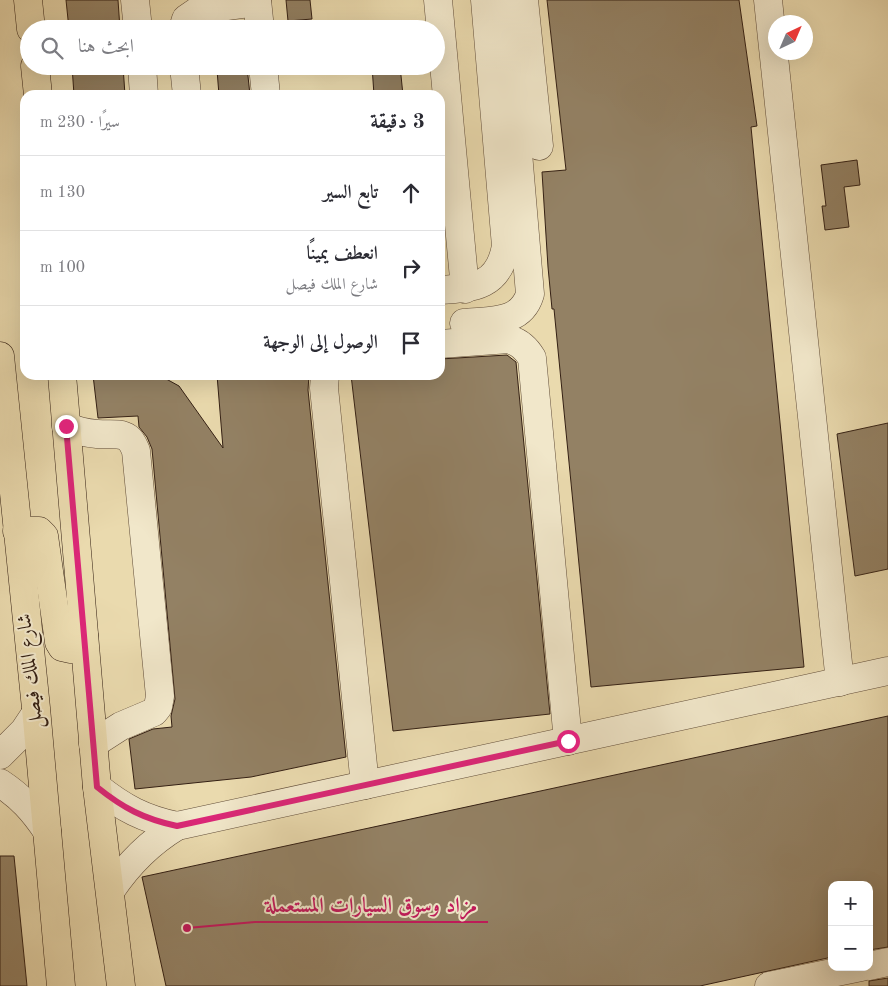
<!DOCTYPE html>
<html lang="ar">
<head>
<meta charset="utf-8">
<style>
	body { margin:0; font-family:"Old Standard TT",Amiri,serif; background:#f2f2f3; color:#2b2b33; direction:rtl }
	.controls { position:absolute; right:15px; bottom:15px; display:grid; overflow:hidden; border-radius:10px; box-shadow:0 5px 20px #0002 }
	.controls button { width:45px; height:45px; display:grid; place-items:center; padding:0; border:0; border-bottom:1px solid #e1e1e2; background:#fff; color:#2b2b33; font:25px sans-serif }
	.compass { position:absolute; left:768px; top:15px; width:45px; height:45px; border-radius:50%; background:#fff; box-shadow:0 5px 20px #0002; rotate:44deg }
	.stop { position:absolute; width:15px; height:15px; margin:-11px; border:4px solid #db2777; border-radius:50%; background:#fff }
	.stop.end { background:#db2777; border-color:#fff; box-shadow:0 1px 5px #0008 }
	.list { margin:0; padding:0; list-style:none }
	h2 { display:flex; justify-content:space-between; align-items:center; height:65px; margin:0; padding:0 20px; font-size:21px }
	h2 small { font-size:16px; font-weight:400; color:#7c7c81 }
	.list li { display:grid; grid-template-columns:32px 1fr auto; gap:15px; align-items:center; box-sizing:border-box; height:75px; padding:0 20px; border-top:1px solid #e1e1e2 }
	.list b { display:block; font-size:19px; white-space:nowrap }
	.list p { margin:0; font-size:16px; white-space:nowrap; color:#7c7c81 }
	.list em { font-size:16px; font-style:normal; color:#7c7c81 }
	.icon { flex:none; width:28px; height:28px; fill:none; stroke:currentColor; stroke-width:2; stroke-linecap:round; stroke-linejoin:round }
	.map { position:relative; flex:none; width:888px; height:986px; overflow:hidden; direction:ltr }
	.search { position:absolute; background:#fff; box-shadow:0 5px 20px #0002; left:20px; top:20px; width:425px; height:55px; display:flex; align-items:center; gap:12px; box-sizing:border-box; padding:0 18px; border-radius:28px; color:#7c7c81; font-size:19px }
	.panel { position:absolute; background:#fff; box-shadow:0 5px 20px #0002; left:20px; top:90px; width:425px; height:290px; border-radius:15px; direction:rtl }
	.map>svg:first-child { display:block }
	.building { fill:#938164; stroke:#342014 }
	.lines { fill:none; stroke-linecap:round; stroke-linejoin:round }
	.minor-casing { stroke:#624e3a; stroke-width:29 }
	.major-casing { stroke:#342014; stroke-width:29 }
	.minor { stroke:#f1e7ca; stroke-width:28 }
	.major { stroke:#eadaae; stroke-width:28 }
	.route { stroke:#db2777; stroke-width:6 }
	.labels { text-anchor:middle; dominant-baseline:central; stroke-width:4; stroke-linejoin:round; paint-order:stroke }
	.street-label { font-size:20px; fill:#342014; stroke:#f1e7ca }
	.leader { fill:none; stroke:#c2185b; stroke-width:2 }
	.callout-dot { fill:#c2185b; stroke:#f1e7ca; stroke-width:2 }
	.callout-label { font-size:21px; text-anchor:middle; font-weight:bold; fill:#c2185b; stroke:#f1e7ca; stroke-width:4; stroke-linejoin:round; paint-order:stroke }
</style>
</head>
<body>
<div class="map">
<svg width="888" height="986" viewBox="0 0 888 986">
	<rect width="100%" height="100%" fill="#eadaae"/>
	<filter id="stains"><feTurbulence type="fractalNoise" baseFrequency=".004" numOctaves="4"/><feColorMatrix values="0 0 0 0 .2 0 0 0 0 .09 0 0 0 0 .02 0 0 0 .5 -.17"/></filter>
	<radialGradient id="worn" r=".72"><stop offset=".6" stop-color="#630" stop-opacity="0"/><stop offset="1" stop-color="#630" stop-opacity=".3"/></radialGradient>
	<g class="building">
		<path d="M 66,0 L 118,0 L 120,29 L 69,29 Z"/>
		<path d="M 286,0 L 310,0 L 312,19 L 288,21 Z"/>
		<path d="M 547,0 L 739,0 L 757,126 L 751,127 L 804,667 L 591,687 L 554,309 L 552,309 L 548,267 L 542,172 L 566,170 Z"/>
		<path d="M 72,66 L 123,66 L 125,95 L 74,95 Z"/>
		<path d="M 372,66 L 400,66 L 403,95 L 374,95 Z"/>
		<path d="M 247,67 L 250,95 L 219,95 L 217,70 Z"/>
		<path d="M 857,160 L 860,185 L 844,187 L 849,227 L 825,230 L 822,206 L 826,206 L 821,165 Z"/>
		<path d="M 507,355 L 516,362 L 550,714 L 393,731 L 351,375 L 440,375 L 440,359 Z"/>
		<path d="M 93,375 L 159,375 L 179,386 L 223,448 L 217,375 L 309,375 L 308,390 L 346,757 L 251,777 L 135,789 L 129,739 L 153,729 L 172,727 L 171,716 L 175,699 L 152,449 L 147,437 L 139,427 L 138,416 L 98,418 Z"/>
		<path d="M 888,423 L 888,569 L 855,576 L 837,434 Z"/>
		<path d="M 888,716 L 888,947 L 869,950 L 869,885 L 832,885 L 832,957 L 700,986 L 166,986 L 142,877 Z"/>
		<path d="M 0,856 L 14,856 L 27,986 L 0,986 Z"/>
		<path d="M 888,978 L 888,986 L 869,986 L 869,981 Z"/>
	</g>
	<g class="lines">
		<defs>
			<g id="minor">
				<path d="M 135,0 L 138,29"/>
				<path d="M 257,0 L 260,29"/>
				<path d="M 438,0 L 465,289"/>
				<path d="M 524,0 L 539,146"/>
				<path d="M 768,0 L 840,682"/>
				<path d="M 183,29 L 186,19 L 199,10 L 257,2"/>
				<path d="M 142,66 L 144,95"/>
				<path d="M 184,66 L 187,95"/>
				<path d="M 263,66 L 266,95"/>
				<path d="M 440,290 C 475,288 499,286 506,246 L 485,0"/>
				<path d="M 464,323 C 491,320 521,324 530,294 L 505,0"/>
				<path d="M 440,344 L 509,339 C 520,343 526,348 532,358 L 568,741"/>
				<path d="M 325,375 L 324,388 L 365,785"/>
				<path d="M 66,426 C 76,431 86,433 97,434 C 106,435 120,432 128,438 C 132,441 134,446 136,451 L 160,696 L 158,707 L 154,712 L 121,726 L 93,744"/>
				<path d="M 0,755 L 24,731 L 36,713"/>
				<path d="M 0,783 C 21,797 33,810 47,831"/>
				<path d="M 97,787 C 123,808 144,819 177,826"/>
				<path d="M 111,890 C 129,863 149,843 177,826 L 888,671"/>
				<path d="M 869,966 L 888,962"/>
				<path d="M 769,986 L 861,967"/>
			</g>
			<g id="major">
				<path d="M 28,0 L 31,29"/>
				<path d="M 35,66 L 38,95"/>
				<path d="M 0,356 L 36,708 L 61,986"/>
				<path d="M 62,375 L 97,787 L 121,986"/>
				<path d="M 17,531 L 39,531 L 44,536 L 59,642 L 62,647 L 71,649 L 84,636"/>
			</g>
		</defs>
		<use href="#minor" class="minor-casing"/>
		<use href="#major" class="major-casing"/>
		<use href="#minor" class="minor"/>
		<use href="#major" class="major"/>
	</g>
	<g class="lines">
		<path class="route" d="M 66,426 L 97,787 C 123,808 144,819 177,826 L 568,741"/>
	</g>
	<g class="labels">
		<g class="street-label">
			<text transform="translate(31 671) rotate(-96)">شارع الملك فيصل</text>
		</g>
	</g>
	<path class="leader" d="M187 928L255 922H488"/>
	<circle class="callout-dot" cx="187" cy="928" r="5"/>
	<g class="callout-label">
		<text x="371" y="912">مزاد وسوق السيارات المستعملة</text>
	</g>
	<rect width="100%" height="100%" filter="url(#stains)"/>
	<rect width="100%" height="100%" fill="url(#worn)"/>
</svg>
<div class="controls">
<button>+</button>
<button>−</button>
</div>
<svg class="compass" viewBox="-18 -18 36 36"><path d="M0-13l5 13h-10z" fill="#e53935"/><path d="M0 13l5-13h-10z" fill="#7c7c81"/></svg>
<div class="stop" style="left:568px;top:741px"></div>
<div class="stop end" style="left:66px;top:426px"></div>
<div class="search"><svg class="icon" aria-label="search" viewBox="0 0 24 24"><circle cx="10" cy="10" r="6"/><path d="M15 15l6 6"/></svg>ابحث هنا</div>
<section class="panel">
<h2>3 دقيقة<small>سيرًا · 230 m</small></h2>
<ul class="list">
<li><svg class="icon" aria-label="ahead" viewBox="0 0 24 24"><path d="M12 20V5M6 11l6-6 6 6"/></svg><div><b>تابع السير</b></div><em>130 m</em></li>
<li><svg class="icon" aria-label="right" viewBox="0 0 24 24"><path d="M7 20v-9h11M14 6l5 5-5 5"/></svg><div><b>انعطف يمينًا</b><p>شارع الملك فيصل</p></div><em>100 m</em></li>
<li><svg class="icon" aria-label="arrive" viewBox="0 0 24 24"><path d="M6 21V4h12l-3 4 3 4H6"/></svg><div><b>الوصول إلى الوجهة</b></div></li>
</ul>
</section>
</div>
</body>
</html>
